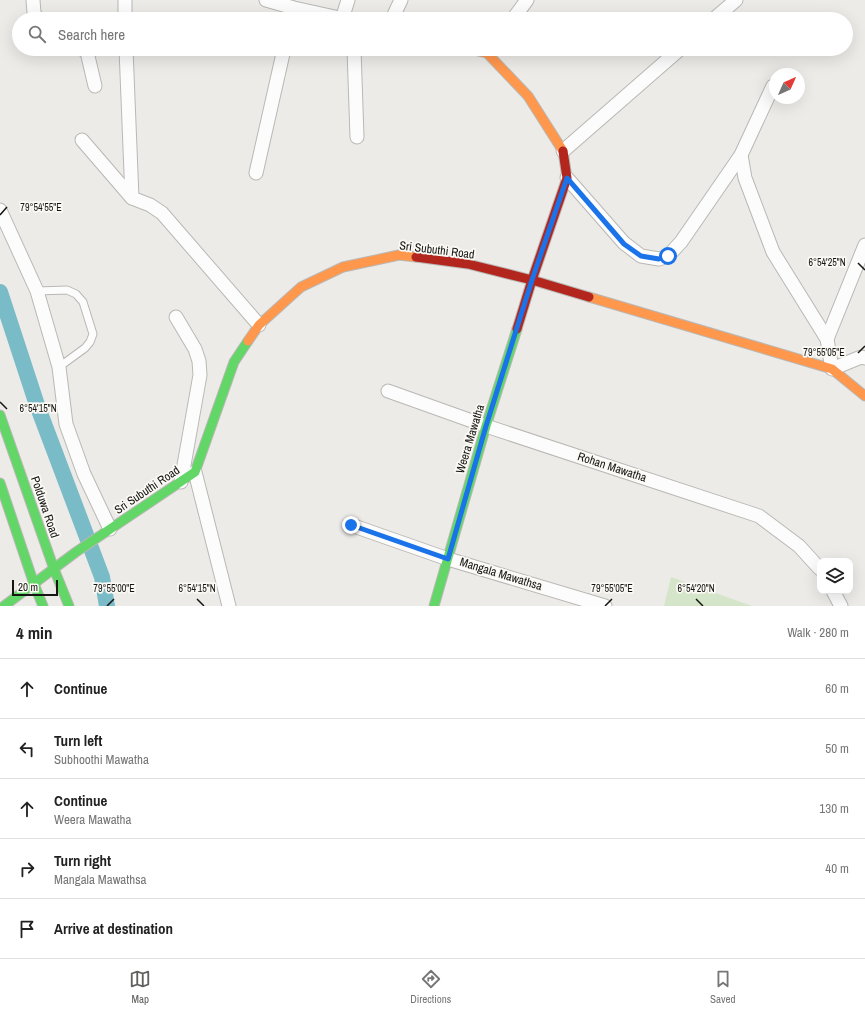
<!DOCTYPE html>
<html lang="en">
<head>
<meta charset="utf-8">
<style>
	body { margin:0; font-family:"Archivo Narrow",sans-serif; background:#f2f2f2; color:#222 }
	.controls { position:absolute; right:12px; bottom:12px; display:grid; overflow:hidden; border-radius:8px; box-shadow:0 4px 16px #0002 }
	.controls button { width:36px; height:36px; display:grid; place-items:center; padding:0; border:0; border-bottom:1px solid #e0e0e0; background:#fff; color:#222; font:20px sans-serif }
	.compass { position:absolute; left:769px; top:68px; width:36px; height:36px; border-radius:50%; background:#fff; box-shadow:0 4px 16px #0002; rotate:45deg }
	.scale { position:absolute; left:12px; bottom:10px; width:46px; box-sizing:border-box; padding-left:4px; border:2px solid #151513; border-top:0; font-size:11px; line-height:14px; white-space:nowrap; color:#151513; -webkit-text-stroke:3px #fbf9f3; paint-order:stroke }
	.stop { position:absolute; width:12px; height:12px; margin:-9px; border:3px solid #1a73e8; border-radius:50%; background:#fff }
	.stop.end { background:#1a73e8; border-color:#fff; box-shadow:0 1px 4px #0008 }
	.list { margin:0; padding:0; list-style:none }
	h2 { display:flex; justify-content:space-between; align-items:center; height:52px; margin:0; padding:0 16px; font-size:17px }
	h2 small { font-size:13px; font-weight:400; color:#767676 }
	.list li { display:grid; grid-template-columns:26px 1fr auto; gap:12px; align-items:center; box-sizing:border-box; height:60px; padding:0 16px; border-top:1px solid #e0e0e0 }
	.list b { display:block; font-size:15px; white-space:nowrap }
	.list p { margin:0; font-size:13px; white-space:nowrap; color:#767676 }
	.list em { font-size:13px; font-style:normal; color:#767676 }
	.icon { flex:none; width:22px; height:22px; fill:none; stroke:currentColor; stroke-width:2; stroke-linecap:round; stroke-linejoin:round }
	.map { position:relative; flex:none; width:865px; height:606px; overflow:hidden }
	.search { position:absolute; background:#fff; box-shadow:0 4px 16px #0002; left:12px; right:12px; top:12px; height:44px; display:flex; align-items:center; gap:10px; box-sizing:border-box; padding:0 14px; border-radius:22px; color:#767676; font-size:15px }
	.sheet { height:352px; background:#fff }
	nav { display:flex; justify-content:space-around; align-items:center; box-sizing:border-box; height:56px; border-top:1px solid #e0e0e0; background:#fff; font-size:11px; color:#767676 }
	nav a { display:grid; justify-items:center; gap:2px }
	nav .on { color:#60605e }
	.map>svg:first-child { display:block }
	.green { fill:#d5e5c9 }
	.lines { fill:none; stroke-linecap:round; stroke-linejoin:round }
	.canal { stroke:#7abbc8; stroke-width:16 }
	.lane-casing { stroke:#b9b8b5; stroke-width:9 }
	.street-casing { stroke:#b9b8b5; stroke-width:15 }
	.fast-casing { stroke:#b9b8b5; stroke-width:11 }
	.slow-casing { stroke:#b9b8b5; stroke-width:11 }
	.jam-casing { stroke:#b9b8b5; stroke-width:11 }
	.lane { stroke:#fcfcfc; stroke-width:7 }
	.street { stroke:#fcfcfc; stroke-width:13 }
	.fast { stroke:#63d668; stroke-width:9 }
	.slow { stroke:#ff974d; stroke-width:9 }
	.jam { stroke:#b3261e; stroke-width:9 }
	.route { stroke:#1a73e8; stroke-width:5 }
	.ticks { fill:none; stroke:#151513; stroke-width:1.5 }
	.labels { text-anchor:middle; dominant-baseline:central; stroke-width:3.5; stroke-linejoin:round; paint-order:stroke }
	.street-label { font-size:12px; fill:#151513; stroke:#fbf9f3 }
	.ticks-label { font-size:10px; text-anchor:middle; fill:#151513; stroke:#fbf9f3; stroke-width:3.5; stroke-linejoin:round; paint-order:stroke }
</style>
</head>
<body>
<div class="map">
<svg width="865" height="606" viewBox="0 0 865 606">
	<rect width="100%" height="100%" fill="#ecebe8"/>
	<path class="green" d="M 671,577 L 752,606 L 664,606 Z"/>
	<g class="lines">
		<path class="canal" d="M 0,292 L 37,405 L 102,577 L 107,606"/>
		<defs>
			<path id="lane" d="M 37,291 L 67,290 L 76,294 L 83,302 L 93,334 L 90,342 L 85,348 L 59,367"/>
			<g id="street">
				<path d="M 33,0 L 34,13 L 38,19"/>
				<path d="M 125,0 L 125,19"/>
				<path d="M 266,0 L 294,8 L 344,19"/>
				<path d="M 342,19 L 348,0"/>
				<path d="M 392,19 L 401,0"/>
				<path d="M 513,19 L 527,0"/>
				<path d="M 714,19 L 736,0"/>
				<path d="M 82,49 L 87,52 L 95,86"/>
				<path d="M 126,49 L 132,198 L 150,205 L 162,213 L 259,325"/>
				<path d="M 354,49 L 357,137"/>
				<path d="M 773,86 L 741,155 L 745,178 L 773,252 L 827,339 L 832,369 L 861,357 L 865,358"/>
				<path d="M 82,140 L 132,198"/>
				<path d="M 563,151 L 680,49"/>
				<path d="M 256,173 L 284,49"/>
				<path d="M 567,178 L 624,243 L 641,256 L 659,259 L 668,256 L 681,242 L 741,155"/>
				<path d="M 0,210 L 37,291 L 59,367 L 66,424 L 84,474 L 110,529"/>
				<path d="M 176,317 L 195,349 L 199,361 L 200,375 L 181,482"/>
				<path d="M 827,339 L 865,245"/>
				<path d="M 388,391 L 486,426 L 759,516 L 799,546 L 820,569"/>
				<path d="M 195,472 L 229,606"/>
				<path d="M 351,525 L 448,559 L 605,606"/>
				<path d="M 833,591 L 841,606"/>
			</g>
			<g id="fast">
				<path d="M 0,415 L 54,569 L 69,606"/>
				<path d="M 0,483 L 34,584 L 43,606"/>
				<path d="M 4,606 L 76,552 L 195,472 L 234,362 L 248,341"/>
				<path d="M 434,606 L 486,426 L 517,329"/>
			</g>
			<g id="slow">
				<path d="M 469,49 L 487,53 L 528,96 L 563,151"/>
				<path d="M 589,297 L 832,369 L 865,396"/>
				<path d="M 248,341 L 259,325 L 301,287 L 343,267 L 399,255 L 416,257"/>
			</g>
			<g id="jam">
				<path d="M 416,257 L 468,264 L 532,280 L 589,297"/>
				<path d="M 517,329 L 532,280 L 567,178 L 563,151"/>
			</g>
		</defs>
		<use href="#lane" class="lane-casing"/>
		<use href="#street" class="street-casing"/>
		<use href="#fast" class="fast-casing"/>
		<use href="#slow" class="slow-casing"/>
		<use href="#jam" class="jam-casing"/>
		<use href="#lane" class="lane"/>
		<use href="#street" class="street"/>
		<use href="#fast" class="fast"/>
		<use href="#slow" class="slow"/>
		<use href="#jam" class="jam"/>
	</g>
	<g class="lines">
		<path class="route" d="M 351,525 L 448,559 L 486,426 L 532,280 L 567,178 L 624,244 L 641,256 L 659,259 L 668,256"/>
	</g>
	<path class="ticks" d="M 0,215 L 7,207M 858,263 L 865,270M 858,353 L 865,346M 0,402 L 7,409M 197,599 L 204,606M 696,599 L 703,606M 107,606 L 114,599M 605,606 L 612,599"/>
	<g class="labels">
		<g class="street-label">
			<text transform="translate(437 250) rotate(7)">Sri Subuthi Road</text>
			<text transform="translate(470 439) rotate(-73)">Weera Mawatha</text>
			<text transform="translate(612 467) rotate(18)">Rohan Mawatha</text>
			<text transform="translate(147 490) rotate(-34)">Sri Subuthi Road</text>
			<text transform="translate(45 507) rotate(71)">Polduwa Road</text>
			<text transform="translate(501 574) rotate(17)">Mangala Mawathsa</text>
		</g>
	</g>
	<g class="ticks-label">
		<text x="41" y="211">79°54'55"E</text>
		<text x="827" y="266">6°54'25"N</text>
		<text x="824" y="356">79°55'05"E</text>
		<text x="38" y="412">6°54'15"N</text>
		<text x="114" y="592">79°55'00"E</text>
		<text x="197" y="592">6°54'15"N</text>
		<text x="612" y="592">79°55'05"E</text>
		<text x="696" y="592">6°54'20"N</text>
	</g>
</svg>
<div class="controls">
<button><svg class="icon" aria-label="layers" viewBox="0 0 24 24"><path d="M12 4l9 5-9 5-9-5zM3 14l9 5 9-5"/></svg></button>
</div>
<svg class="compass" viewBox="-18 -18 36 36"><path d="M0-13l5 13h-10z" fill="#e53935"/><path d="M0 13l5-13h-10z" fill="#767676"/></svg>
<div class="scale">20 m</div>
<div class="stop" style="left:668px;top:256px"></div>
<div class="stop end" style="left:351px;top:525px"></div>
<div class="search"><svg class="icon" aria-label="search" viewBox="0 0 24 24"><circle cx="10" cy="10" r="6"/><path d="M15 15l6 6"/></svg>Search here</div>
</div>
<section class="sheet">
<h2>4 min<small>Walk · 280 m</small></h2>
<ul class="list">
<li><svg class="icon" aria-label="ahead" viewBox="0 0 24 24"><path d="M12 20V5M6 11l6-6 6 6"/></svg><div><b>Continue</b></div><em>60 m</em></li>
<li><svg class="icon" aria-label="left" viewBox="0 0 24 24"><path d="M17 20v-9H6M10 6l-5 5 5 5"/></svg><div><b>Turn left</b><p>Subhoothi Mawatha</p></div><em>50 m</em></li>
<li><svg class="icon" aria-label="ahead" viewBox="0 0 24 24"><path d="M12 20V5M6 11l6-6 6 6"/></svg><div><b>Continue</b><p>Weera Mawatha</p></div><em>130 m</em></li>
<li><svg class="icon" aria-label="right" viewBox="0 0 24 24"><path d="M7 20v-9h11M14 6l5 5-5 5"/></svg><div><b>Turn right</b><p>Mangala Mawathsa</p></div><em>40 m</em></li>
<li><svg class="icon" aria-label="arrive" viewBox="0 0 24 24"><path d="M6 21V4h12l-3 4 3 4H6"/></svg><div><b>Arrive at destination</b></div></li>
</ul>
</section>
<nav>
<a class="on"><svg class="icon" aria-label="map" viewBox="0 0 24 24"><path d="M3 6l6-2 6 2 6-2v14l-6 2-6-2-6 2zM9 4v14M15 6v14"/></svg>Map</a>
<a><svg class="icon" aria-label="directions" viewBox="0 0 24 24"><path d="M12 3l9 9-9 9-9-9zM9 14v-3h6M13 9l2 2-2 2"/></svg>Directions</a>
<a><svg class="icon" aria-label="saved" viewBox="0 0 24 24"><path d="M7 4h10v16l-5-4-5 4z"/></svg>Saved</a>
</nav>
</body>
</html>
